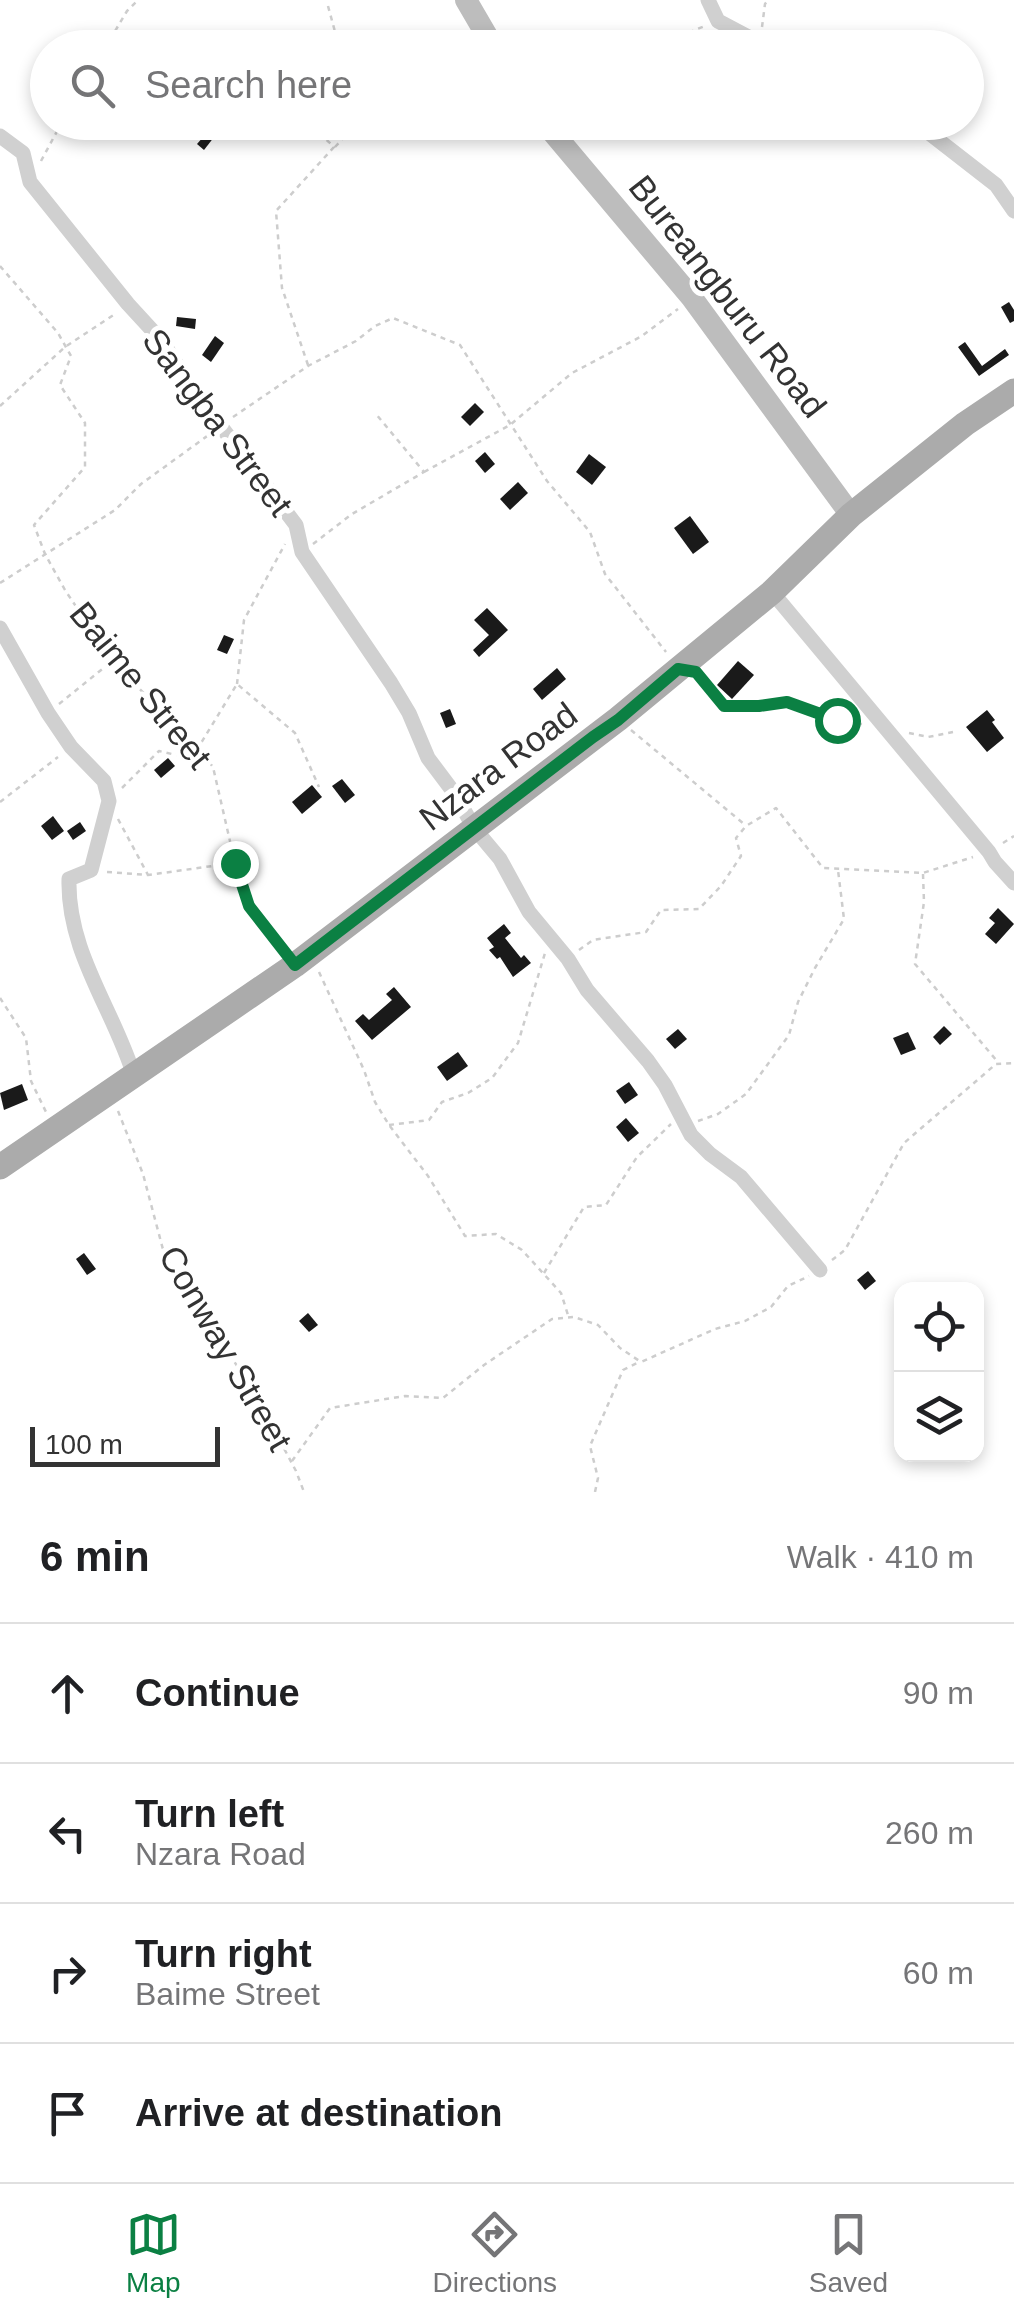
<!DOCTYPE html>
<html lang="en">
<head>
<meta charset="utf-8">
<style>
	body { margin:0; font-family:Arial,sans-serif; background:#f2f2f2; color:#202124 }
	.controls { position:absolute; right:30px; bottom:30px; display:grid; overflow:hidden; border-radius:20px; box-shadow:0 5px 15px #0003 }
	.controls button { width:90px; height:90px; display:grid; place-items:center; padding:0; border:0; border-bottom:2px solid #e0e0e0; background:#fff; color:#202124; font:50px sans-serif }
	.scale { position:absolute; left:30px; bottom:25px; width:190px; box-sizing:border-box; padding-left:10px; border:5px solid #333; border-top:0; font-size:28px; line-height:35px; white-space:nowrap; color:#333; -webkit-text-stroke:8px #fff; paint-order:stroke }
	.stop { position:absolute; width:30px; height:30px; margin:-22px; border:8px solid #0b8043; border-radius:50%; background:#fff }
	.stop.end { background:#0b8043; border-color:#fff; box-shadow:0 2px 10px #0008 }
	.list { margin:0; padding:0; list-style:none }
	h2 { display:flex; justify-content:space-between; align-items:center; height:130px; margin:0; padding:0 40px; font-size:42px }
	h2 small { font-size:32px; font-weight:400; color:#757577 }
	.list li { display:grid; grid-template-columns:65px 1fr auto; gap:30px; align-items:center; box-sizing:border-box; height:140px; padding:0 40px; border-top:2px solid #e0e0e0 }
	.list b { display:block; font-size:38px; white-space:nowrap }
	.list p { margin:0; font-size:32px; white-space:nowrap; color:#757577 }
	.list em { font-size:32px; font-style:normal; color:#757577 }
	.icon { flex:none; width:55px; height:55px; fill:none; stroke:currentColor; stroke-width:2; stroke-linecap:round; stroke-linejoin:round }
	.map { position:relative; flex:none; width:1014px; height:1492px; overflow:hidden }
	.search { position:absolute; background:#fff; box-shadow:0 5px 15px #0003; left:30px; right:30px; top:30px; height:110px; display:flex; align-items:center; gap:25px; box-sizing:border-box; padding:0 35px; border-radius:55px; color:#757577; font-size:38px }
	.sheet { height:690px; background:#fff }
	nav { display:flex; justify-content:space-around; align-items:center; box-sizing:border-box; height:140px; border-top:2px solid #e0e0e0; background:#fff; font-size:28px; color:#757577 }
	nav a { display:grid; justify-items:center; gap:5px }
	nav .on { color:#0b8043 }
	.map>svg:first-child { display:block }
	.building { fill:#1a1a1a }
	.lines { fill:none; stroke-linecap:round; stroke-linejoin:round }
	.path { stroke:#cdcdcd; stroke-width:2.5; stroke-dasharray:5 5; stroke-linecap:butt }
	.street { stroke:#d0d0d0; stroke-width:15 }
	.secondary { stroke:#bdbdbd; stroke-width:22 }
	.primary { stroke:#ababab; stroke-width:25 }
	.route { stroke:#0b8043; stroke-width:12 }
	.labels { text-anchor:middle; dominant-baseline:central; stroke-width:10; stroke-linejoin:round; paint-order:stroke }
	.street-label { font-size:35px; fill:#333; stroke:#fff }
</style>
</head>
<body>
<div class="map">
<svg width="1014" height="1492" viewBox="0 0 1014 1492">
	<rect width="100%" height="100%" fill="#fff"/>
	<g class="building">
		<path d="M 212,127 L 218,132 L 204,150 L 197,144 Z"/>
		<path d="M 1009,302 L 1014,310 L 1014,321 L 1010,323 L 1001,307 Z"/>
		<path d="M 177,317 L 196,319 L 195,329 L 176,326 Z"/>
		<path d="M 215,336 L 224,343 L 211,362 L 202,355 Z"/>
		<path d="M 965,342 L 982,366 L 1005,349 L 1009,355 L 979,376 L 958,347 Z"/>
		<path d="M 475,403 L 484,412 L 470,426 L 461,417 Z"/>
		<path d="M 485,452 L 495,464 L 485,473 L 475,461 Z"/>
		<path d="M 589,454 L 606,467 L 592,485 L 576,472 Z"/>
		<path d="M 518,482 L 528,493 L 510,510 L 500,499 Z"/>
		<path d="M 690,516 L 709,542 L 693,554 L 674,528 Z"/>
		<path d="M 487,608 L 508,630 L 479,657 L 473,650 L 489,635 L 474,620 Z"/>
		<path d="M 224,635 L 234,639 L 227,654 L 217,650 Z"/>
		<path d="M 738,661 L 754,675 L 732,699 L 717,685 Z"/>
		<path d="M 557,668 L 566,679 L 542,700 L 533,689 Z"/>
		<path d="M 450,709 L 456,724 L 446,728 L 440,713 Z"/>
		<path d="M 987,710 L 995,720 L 992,722 L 1004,738 L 987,752 L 966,727 Z"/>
		<path d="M 168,758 L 175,766 L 161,778 L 154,770 Z"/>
		<path d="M 342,779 L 355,795 L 345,803 L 332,786 Z"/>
		<path d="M 312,785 L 322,797 L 302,814 L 292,802 Z"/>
		<path d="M 53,816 L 64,831 L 52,840 L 41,826 Z"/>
		<path d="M 80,822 L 86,831 L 73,840 L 67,831 Z"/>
		<path d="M 998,908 L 1014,924 L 996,944 L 985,934 L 995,923 L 989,918 Z"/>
		<path d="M 504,924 L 511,933 L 505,938 L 521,958 L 524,955 L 531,963 L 513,977 L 500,957 L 497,959 L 489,950 L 494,947 L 487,938 Z"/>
		<path d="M 394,987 L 411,1007 L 372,1040 L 355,1021 L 363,1014 L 369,1020 L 392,1000 L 386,994 Z"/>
		<path d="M 944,1026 L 952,1034 L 940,1045 L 933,1037 Z"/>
		<path d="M 678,1029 L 687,1039 L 675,1049 L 666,1039 Z"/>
		<path d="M 908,1032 L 916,1049 L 901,1055 L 893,1038 Z"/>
		<path d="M 458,1052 L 468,1066 L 447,1081 L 437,1067 Z"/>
		<path d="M 629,1082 L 638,1095 L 625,1104 L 616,1091 Z"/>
		<path d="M 22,1084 L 28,1100 L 4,1110 L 0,1093 Z"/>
		<path d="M 626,1118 L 639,1133 L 628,1142 L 616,1127 Z"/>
		<path d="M 84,1253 L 96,1269 L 87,1275 L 76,1259 Z"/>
		<path d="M 868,1271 L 876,1281 L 865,1290 L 857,1280 Z"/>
		<path d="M 308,1313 L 318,1325 L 309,1332 L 299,1321 Z"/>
	</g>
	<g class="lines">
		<g class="path">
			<path d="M 328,6 L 337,39 L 335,48"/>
			<path d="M 762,27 L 765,4 L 768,0"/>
			<path d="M 105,48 L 127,11 L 138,0"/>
			<path d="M 652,48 L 707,25"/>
			<path d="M 363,122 L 391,138 L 409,128 L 427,122"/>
			<path d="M 335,147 L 358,122"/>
			<path d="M 41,161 L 62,122"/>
			<path d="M 0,266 L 58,333 L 71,356 L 60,385 L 85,423 L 85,467 L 34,525 L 45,554 L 65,590 L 113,662 L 198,748 L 213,767 L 235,863 L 249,906 L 285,952"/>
			<path d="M 308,365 L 282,288 L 276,211 L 334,147 L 308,122"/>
			<path d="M 0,406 L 65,347 L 115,314"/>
			<path d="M 233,417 L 308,366 L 356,341 L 375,326 L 393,318 L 460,345 L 547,481 L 590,532 L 605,574 L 666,652"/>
			<path d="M 424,472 L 510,425 L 572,373 L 642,336 L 678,309"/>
			<path d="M 313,544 L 352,514 L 424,472 L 376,414"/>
			<path d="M 0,583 L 115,510 L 141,484 L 210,434"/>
			<path d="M 698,675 L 723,706 L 759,706 L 787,702 L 837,721 L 862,724"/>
			<path d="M 237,684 L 244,620 L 285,544"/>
			<path d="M 59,704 L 111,662"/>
			<path d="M 631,730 L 744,824"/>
			<path d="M 909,733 L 928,737 L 953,732"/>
			<path d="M 122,788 L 159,751 L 176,755 L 198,748 L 237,684 L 295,733 L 319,787"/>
			<path d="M 0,802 L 58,757"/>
			<path d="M 118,819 L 148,875"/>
			<path d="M 1003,843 L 1014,836"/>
			<path d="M 107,872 L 148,875 L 234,863"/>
			<path d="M 923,874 L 924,902 L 915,964 L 997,1061"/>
			<path d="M 579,950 L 593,940 L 646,932 L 661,910 L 699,909 L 721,886 L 741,856 L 736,838 L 746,826 L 776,808 L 823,868 L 923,873 L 973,857"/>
			<path d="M 319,972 L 364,1070 L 375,1102 L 389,1125 L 428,1176 L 465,1236 L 496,1234 L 522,1250 L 561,1293 L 568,1315"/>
			<path d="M 0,998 L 26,1038 L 31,1081 L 47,1114"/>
			<path d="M 118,1111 L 143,1174 L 165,1257 L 253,1390 L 296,1471 L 304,1492"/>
			<path d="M 698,1121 L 718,1114 L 746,1094 L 789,1035 L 798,1002 L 815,968 L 844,919 L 838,870"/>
			<path d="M 389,1125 L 429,1120 L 442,1102 L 468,1093 L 492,1078 L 518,1043 L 545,953"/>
			<path d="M 832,1260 L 845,1250 L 904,1143 L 996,1064 L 1014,1063"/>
			<path d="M 544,1273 L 584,1207 L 606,1205 L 637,1157 L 671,1124"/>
			<path d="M 292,1461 L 330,1408 L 405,1396 L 443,1398 L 484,1365 L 552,1319 L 574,1317 L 598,1325 L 620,1348 L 641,1362 L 715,1329 L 745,1321 L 771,1307 L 788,1286 L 809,1276"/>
			<path d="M 595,1492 L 598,1478 L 590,1446 L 623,1370 L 639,1362"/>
		</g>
		<g class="street">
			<path d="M 708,0 L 718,21 L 769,48"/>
			<path d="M 915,122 L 996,185 L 1014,211"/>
			<path d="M 0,136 L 23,153 L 30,182 L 128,304 L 162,341 L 191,387 L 296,525 L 302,552 L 391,683 L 409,713 L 428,758 L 455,794 L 474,828 L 500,859 L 529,912 L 568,959 L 587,990 L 648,1061 L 665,1085 L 691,1135 L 710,1154 L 741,1177 L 820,1270"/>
			<path d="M 772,592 L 989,852 L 995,862 L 1014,883"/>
			<path d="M 0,628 L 48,713 L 71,747 L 104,781 L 109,801 L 91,870 L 69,879 C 67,952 114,1010 134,1076"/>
		</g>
		<g class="secondary">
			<path d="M 466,0 L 494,48"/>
			<path d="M 544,122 L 692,298 L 851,515"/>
		</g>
		<path class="primary" d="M 0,1167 L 295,965 L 618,719 L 772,592 L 851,515 L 965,424 L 1014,391"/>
	</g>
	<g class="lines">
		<path class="route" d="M 235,863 L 249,906 L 295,965 L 593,737 L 618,720 L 678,669 L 696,672 L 724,706 L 759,706 L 787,702 L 837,720"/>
	</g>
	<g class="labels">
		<g class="street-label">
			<text transform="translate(728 296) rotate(52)">Bureangburu Road</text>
			<text transform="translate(218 422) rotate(53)">Sangba Street</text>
			<text transform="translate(141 685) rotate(51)">Baime Street</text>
			<text transform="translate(498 766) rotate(-37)">Nzara Road</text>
			<text transform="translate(226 1348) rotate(60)">Conway Street</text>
		</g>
	</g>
</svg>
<div class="controls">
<button><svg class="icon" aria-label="locate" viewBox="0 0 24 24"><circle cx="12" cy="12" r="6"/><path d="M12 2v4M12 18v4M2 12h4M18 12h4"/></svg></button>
<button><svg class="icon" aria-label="layers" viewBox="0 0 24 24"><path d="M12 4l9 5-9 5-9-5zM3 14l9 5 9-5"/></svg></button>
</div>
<div class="scale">100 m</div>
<div class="stop" style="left:837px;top:720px"></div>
<div class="stop end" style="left:235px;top:863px"></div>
<div class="search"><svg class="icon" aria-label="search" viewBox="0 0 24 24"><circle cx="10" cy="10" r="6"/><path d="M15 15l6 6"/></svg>Search here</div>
</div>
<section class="sheet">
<h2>6 min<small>Walk · 410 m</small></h2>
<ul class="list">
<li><svg class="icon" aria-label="ahead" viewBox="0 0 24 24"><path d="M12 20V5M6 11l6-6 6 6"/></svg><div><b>Continue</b></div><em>90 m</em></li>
<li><svg class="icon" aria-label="left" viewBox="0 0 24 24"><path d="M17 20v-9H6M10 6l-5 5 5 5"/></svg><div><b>Turn left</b><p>Nzara Road</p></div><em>260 m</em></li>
<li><svg class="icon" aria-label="right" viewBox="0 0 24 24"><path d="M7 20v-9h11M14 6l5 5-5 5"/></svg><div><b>Turn right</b><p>Baime Street</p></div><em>60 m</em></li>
<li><svg class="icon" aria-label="arrive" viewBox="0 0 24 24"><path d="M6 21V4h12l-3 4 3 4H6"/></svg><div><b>Arrive at destination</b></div></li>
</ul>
</section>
<nav>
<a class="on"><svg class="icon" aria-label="map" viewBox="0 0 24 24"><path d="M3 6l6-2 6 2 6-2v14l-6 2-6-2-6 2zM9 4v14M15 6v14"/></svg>Map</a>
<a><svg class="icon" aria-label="directions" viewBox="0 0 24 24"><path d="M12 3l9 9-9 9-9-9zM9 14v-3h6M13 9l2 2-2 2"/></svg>Directions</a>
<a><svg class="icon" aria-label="saved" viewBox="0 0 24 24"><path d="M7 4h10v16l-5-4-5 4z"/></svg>Saved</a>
</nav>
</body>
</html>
